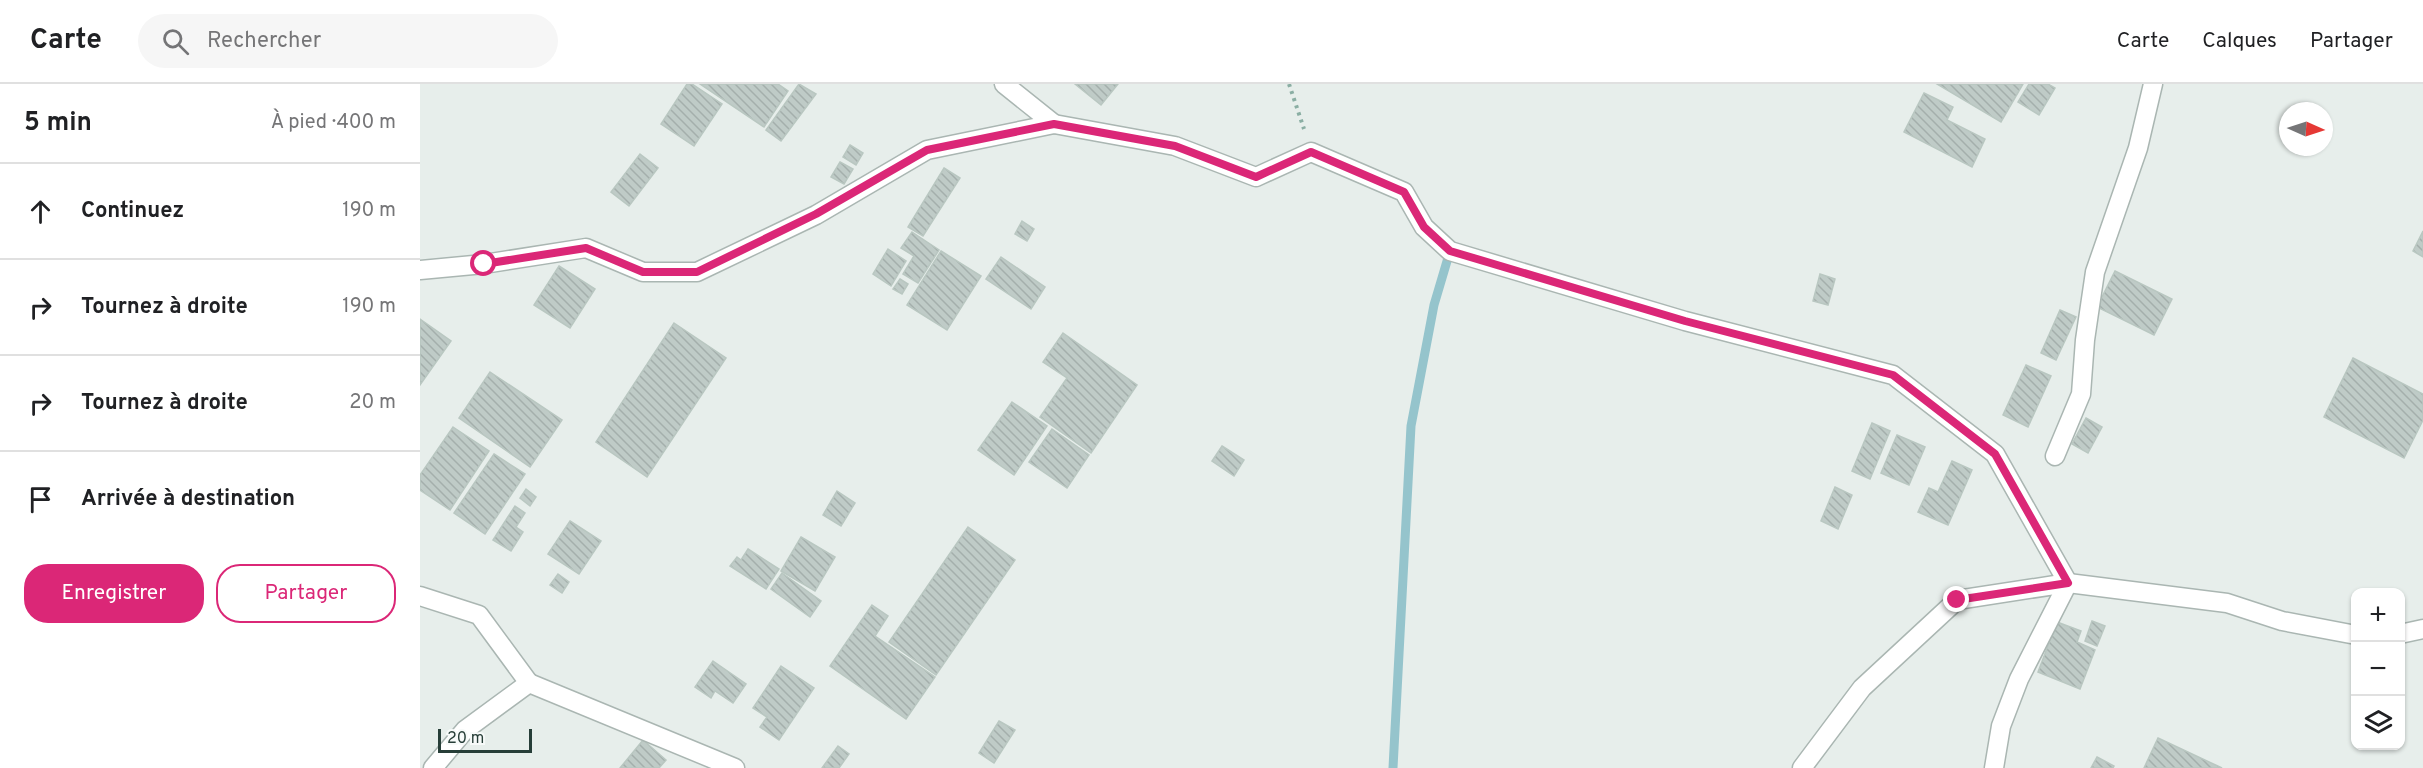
<!DOCTYPE html>
<html lang="fr">
<head>
<meta charset="utf-8">
<style>
	body { margin:0; font-family:Overpass,sans-serif; background:#f6f6f6; color:#202124 }
	.controls { position:absolute; right:18px; bottom:18px; display:grid; overflow:hidden; border-radius:12px; box-shadow:0 2px 4px #0004 }
	.controls button { width:54px; height:54px; display:grid; place-items:center; padding:0; border:0; border-bottom:2px solid #e0e0e0; background:#fff; color:#202124; font:30px sans-serif }
	.compass { position:absolute; left:1859px; top:18px; width:54px; height:54px; border-radius:50%; background:#fff; box-shadow:0 2px 4px #0004; rotate:93deg }
	.scale { position:absolute; left:18px; bottom:15px; width:94px; box-sizing:border-box; padding-left:6px; border:3px solid #273e38; border-top:0; font-size:16px; line-height:21px; white-space:nowrap; color:#273e38; -webkit-text-stroke:4px #f7faf9; paint-order:stroke }
	.stop { position:absolute; width:18px; height:18px; margin:-14px; border:4px solid #db2777; border-radius:50%; background:#fff }
	.stop.end { background:#db2777; border-color:#fff; box-shadow:0 2px 6px #0008 }
	.list { margin:0; padding:0; list-style:none }
	h2 { display:flex; justify-content:space-between; align-items:center; height:78px; margin:0; padding:0 24px; font-size:26px }
	h2 small { font-size:20px; font-weight:400; color:#757577 }
	.list li { display:grid; grid-template-columns:39px 1fr auto; gap:18px; align-items:center; box-sizing:border-box; height:96px; padding:0 24px; border-top:2px solid #e0e0e0 }
	.list b { display:block; font-size:22px; white-space:nowrap }
	.list em { font-size:20px; font-style:normal; color:#757577 }
	.actions { display:flex; gap:12px; padding:18px 24px }
	.actions a { flex:1; padding:14px 0; border:2px solid #db2777; border-radius:24px; text-align:center; font-size:21px; color:#db2777 }
	.actions .main { background:#db2777; color:#fff }
	.icon { flex:none; width:33px; height:33px; fill:none; stroke:currentColor; stroke-width:2; stroke-linecap:round; stroke-linejoin:round }
	.map { position:relative; flex:none; width:2003px; height:684px; overflow:hidden }
	header { display:flex; align-items:center; gap:36px; box-sizing:border-box; height:84px; padding:0 30px; background:#fff; border-bottom:2px solid #e0e0e0 }
	header strong { font-size:28px }
	nav { display:flex; gap:33px; margin-inline-start:auto; font-size:21px }
	.search { width:420px; height:54px; background:#f6f6f6; display:flex; align-items:center; gap:15px; box-sizing:border-box; padding:0 21px; border-radius:33px; color:#757577; font-size:22px }
	main { display:flex }
	aside { flex:1; background:#fff }
	.map>svg:first-child { display:block }
	.lines { fill:none; stroke-linecap:round; stroke-linejoin:round }
	.stream { stroke:#95c4cc; stroke-width:9 }
	.building { fill:url(#building-back-hatch); stroke:#b9c7c1; stroke-width:1.5 }
	.minor-casing { stroke:#aab6b2; stroke-width:21 }
	.path { stroke:#8aaea3; stroke-width:4; stroke-dasharray:3 4.5; stroke-linecap:butt }
	.minor { stroke:#fff; stroke-width:18 }
	.route { stroke:#db2777; stroke-width:8 }
</style>
</head>
<body>
<header>
<strong>Carte</strong>
<div class="search"><svg class="icon" aria-label="search" viewBox="0 0 24 24"><circle cx="10" cy="10" r="6"/><path d="M15 15l6 6"/></svg>Rechercher</div>
<nav><a>Carte</a><a>Calques</a><a>Partager</a></nav>
</header>
<main>
<aside>
<h2>5 min<small>À pied · 400 m</small></h2>
<ul class="list">
<li><svg class="icon" aria-label="ahead" viewBox="0 0 24 24"><path d="M12 20V5M6 11l6-6 6 6"/></svg><div><b>Continuez</b></div><em>190 m</em></li>
<li><svg class="icon" aria-label="right" viewBox="0 0 24 24"><path d="M7 20v-9h11M14 6l5 5-5 5"/></svg><div><b>Tournez à droite</b></div><em>190 m</em></li>
<li><svg class="icon" aria-label="right" viewBox="0 0 24 24"><path d="M7 20v-9h11M14 6l5 5-5 5"/></svg><div><b>Tournez à droite</b></div><em>20 m</em></li>
<li><svg class="icon" aria-label="arrive" viewBox="0 0 24 24"><path d="M6 21V4h12l-3 4 3 4H6"/></svg><div><b>Arrivée à destination</b></div></li>
</ul>
<div class="actions"><a class="main">Enregistrer</a><a>Partager</a></div>
</aside>
<div class="map">
<svg width="2003" height="684" viewBox="0 0 2003 684">
	<defs>
		<pattern id="building-back-hatch" width="6" height="6" patternUnits="userSpaceOnUse" patternTransform="scale(1.5)"><rect width="6" height="6" fill="#bfcbc7"/><path d="M-1 5l2 2M0 0l6 6M5-1l2 2" fill="none" stroke="#a4afac"/></pattern>
	</defs>
	<rect width="100%" height="100%" fill="#e7eeeb"/>
	<g class="lines">
		<path class="stream" d="M 973,684 L 991,342 L 1014,221 L 1030,167"/>
	</g>
	<g class="building">
		<path d="M 267,0 L 272,0 L 302,20 L 274,62 L 241,40 Z"/>
		<path d="M 280,0 L 358,0 L 368,7 L 344,43 Z"/>
		<path d="M 379,0 L 396,10 L 361,57 L 346,46 Z"/>
		<path d="M 655,0 L 698,0 L 681,21 Z"/>
		<path d="M 1517,0 L 1603,0 L 1581,38 Z"/>
		<path d="M 1609,0 L 1628,0 L 1635,4 L 1619,31 L 1598,18 Z"/>
		<path d="M 1504,9 L 1533,23 L 1527,36 L 1565,55 L 1552,83 L 1484,48 Z"/>
		<path d="M 430,61 L 443,69 L 436,81 L 423,73 Z"/>
		<path d="M 220,70 L 238,84 L 209,122 L 191,108 Z"/>
		<path d="M 420,78 L 433,85 L 424,100 L 411,93 Z"/>
		<path d="M 524,84 L 540,94 L 503,152 L 488,143 Z"/>
		<path d="M 602,137 L 614,145 L 607,157 L 595,150 Z"/>
		<path d="M 2003,147 L 2003,173 L 1993,167 Z"/>
		<path d="M 492,148 L 519,166 L 498,199 L 483,190 L 494,172 L 481,164 Z"/>
		<path d="M 468,165 L 486,177 L 471,202 L 453,190 Z"/>
		<path d="M 521,167 L 561,192 L 527,246 L 487,221 Z"/>
		<path d="M 581,173 L 625,203 L 611,225 L 566,195 Z"/>
		<path d="M 139,182 L 175,205 L 150,244 L 114,221 Z"/>
		<path d="M 1695,187 L 1752,215 L 1734,251 L 1677,223 Z"/>
		<path d="M 1400,190 L 1415,195 L 1408,221 L 1393,217 Z"/>
		<path d="M 480,195 L 488,200 L 482,210 L 473,205 Z"/>
		<path d="M 1640,226 L 1656,233 L 1636,276 L 1621,269 Z"/>
		<path d="M 0,235 L 31,257 L 0,301 Z"/>
		<path d="M 254,239 L 306,274 L 227,393 L 176,358 Z"/>
		<path d="M 643,249 L 717,301 L 671,369 L 620,333 L 647,294 L 623,278 Z"/>
		<path d="M 1933,274 L 2003,310 L 2003,336 L 1984,374 L 1904,333 Z"/>
		<path d="M 1606,281 L 1631,292 L 1608,343 L 1583,331 Z"/>
		<path d="M 70,288 L 142,336 L 110,383 L 39,334 Z"/>
		<path d="M 592,318 L 627,342 L 594,391 L 558,366 Z"/>
		<path d="M 1666,334 L 1682,343 L 1668,369 L 1652,360 Z"/>
		<path d="M 1452,339 L 1470,347 L 1450,395 L 1432,387 Z"/>
		<path d="M 33,343 L 69,367 L 30,426 L 0,406 L 0,391 Z"/>
		<path d="M 632,345 L 669,371 L 647,404 L 609,378 Z"/>
		<path d="M 1477,351 L 1505,363 L 1489,401 L 1461,389 Z"/>
		<path d="M 802,362 L 824,376 L 814,392 L 792,377 Z"/>
		<path d="M 74,370 L 105,390 L 65,450 L 34,429 Z"/>
		<path d="M 1532,377 L 1552,386 L 1528,441 L 1498,428 L 1509,404 L 1518,408 Z"/>
		<path d="M 1415,403 L 1432,411 L 1418,445 L 1401,437 Z"/>
		<path d="M 106,405 L 116,413 L 110,422 L 100,414 Z"/>
		<path d="M 417,407 L 435,419 L 421,442 L 403,431 Z"/>
		<path d="M 95,422 L 105,429 L 96,443 L 103,448 L 91,467 L 73,456 Z"/>
		<path d="M 150,437 L 181,457 L 159,490 L 128,470 Z"/>
		<path d="M 548,443 L 595,476 L 516,591 L 469,558 Z"/>
		<path d="M 381,453 L 415,473 L 395,507 L 361,487 Z"/>
		<path d="M 328,465 L 359,485 L 346,505 L 310,482 L 317,473 L 321,476 Z"/>
		<path d="M 362,489 L 401,517 L 390,533 L 351,505 Z"/>
		<path d="M 138,490 L 149,498 L 142,509 L 130,501 Z"/>
		<path d="M 452,521 L 468,532 L 455,552 L 515,593 L 486,635 L 410,582 Z"/>
		<path d="M 1672,537 L 1685,542 L 1677,562 L 1665,557 Z"/>
		<path d="M 1637,538 L 1661,547 L 1657,558 L 1675,566 L 1660,605 L 1618,588 Z"/>
		<path d="M 293,577 L 326,600 L 313,619 L 295,607 L 291,614 L 275,603 Z"/>
		<path d="M 361,582 L 394,604 L 359,656 L 340,643 L 347,633 L 333,624 Z"/>
		<path d="M 579,637 L 595,646 L 574,679 L 559,669 Z"/>
		<path d="M 1738,654 L 1802,684 L 1724,684 Z"/>
		<path d="M 223,656 L 246,676 L 239,684 L 200,684 Z"/>
		<path d="M 418,662 L 429,670 L 419,684 L 402,684 Z"/>
		<path d="M 1677,673 L 1694,682 L 1693,684 L 1671,684 Z"/>
	</g>
	<g class="lines">
		<defs>
			<g id="minor">
				<path d="M 584,0 L 634,40"/>
				<path d="M 0,186 L 64,180 L 166,164 L 223,188 L 277,188 L 396,131 L 507,66 L 634,40 L 755,62 L 836,93 L 891,68 L 984,108 L 1004,143 L 1030,167 L 1265,237 L 1473,291 L 1575,370 L 1648,499"/>
				<path d="M 1635,372 L 1661,310 L 1665,256 L 1675,188 L 1718,64 L 1733,0"/>
				<path d="M 0,512 L 59,531 L 109,599"/>
				<path d="M 1980,550 L 2003,545"/>
				<path d="M 13,684 L 45,646 L 109,599 L 315,684"/>
				<path d="M 1382,684 L 1442,604 L 1537,516 L 1648,499 L 1807,519 L 1862,537 L 1936,551"/>
				<path d="M 1574,684 L 1581,642 L 1599,595 L 1648,499"/>
			</g>
		</defs>
		<use href="#minor" class="minor-casing"/>
		<path class="path" d="M 869,0 L 884,45"/>
		<use href="#minor" class="minor"/>
	</g>
	<g class="lines">
		<path class="route" d="M 64,180 L 166,164 L 223,188 L 277,188 L 396,130 L 507,66 L 634,40 L 755,62 L 836,93 L 891,68 L 984,108 L 1004,143 L 1030,167 L 1265,237 L 1473,291 L 1575,370 L 1648,499 L 1537,516"/>
	</g>
</svg>
<div class="controls">
<button>+</button>
<button>−</button>
<button><svg class="icon" aria-label="layers" viewBox="0 0 24 24"><path d="M12 4l9 5-9 5-9-5zM3 14l9 5 9-5"/></svg></button>
</div>
<svg class="compass" viewBox="-18 -18 36 36"><path d="M0-13l5 13h-10z" fill="#e53935"/><path d="M0 13l5-13h-10z" fill="#757577"/></svg>
<div class="scale">20 m</div>
<div class="stop" style="left:64px;top:180px"></div>
<div class="stop end" style="left:1537px;top:516px"></div>
</div>
</main>
</body>
</html>
